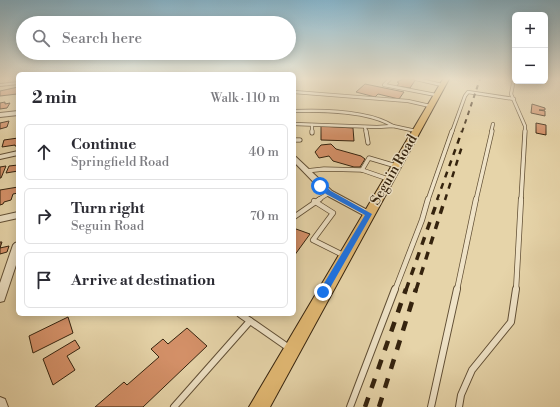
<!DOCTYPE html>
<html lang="en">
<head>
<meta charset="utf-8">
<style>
	body { margin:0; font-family:"Libre Bodoni",serif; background:#f7f7f7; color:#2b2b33 }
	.controls { position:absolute; right:12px; top:12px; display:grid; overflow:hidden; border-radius:6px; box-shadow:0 2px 10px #0003 }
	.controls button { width:36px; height:36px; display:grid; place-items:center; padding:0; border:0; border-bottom:1px solid #e1e1e2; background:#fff; color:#2b2b33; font:20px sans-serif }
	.stop { position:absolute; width:12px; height:12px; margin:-9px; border:3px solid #1a73e8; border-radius:50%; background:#fff }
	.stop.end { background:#1a73e8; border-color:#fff; box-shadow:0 1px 4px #0008 }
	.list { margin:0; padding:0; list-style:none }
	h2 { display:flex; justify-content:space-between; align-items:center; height:52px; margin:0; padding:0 16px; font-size:17px }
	h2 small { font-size:13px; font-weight:400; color:#7c7c81 }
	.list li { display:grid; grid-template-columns:26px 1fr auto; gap:12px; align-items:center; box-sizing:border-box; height:56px; margin:0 8px 8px; padding:0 8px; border:1px solid #e1e1e2; border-radius:6px }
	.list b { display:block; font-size:15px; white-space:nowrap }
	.list p { margin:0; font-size:13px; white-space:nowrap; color:#7c7c81 }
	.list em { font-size:13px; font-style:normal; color:#7c7c81 }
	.icon { flex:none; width:22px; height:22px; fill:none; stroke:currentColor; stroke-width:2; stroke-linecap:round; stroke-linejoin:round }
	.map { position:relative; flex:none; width:560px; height:407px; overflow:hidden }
	.search { position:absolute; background:#fff; box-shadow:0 2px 10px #0003; left:16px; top:16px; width:280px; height:44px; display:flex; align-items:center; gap:10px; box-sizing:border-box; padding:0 14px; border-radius:22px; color:#7c7c81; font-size:15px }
	.panel { position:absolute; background:#fff; box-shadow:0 2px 10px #0003; left:16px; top:72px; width:280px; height:244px; border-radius:6px }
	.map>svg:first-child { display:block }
	.building { fill:#d59169; stroke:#35230e }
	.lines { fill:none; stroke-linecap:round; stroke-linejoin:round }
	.lane-far3-casing { stroke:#614f35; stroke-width:4 }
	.lane-far2-casing { stroke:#614f35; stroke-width:5 }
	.lane-far1-casing { stroke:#614f35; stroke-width:6 }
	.lane-casing { stroke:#614f35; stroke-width:8 }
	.street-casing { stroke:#614f35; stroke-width:2 }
	.primary-casing { stroke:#35230e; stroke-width:2 }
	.lane-far3 { stroke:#efe3c7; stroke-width:2.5 }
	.lane-far2 { stroke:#efe3c7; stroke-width:3.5 }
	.lane-far1 { stroke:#efe3c7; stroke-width:4.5 }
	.lane { stroke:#efe3c7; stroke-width:6 }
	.street { fill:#efe3c7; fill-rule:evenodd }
	.primary { fill:#e3ba74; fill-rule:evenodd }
	.rail-far3 { stroke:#35230e; stroke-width:2; stroke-dasharray:4.5 4.5; stroke-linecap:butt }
	.rail-far2 { stroke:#35230e; stroke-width:2.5; stroke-dasharray:6 6; stroke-linecap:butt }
	.rail-far1 { stroke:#35230e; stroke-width:3.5; stroke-dasharray:8 8; stroke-linecap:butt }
	.rail { stroke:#35230e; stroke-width:4.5; stroke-dasharray:10 10; stroke-linecap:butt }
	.route { fill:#1a73e8 }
	.labels { text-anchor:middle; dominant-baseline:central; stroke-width:3; stroke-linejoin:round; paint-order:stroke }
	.street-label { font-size:14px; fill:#35230e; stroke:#efe3c7 }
</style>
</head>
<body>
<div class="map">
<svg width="560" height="407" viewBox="0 0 560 407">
	<rect width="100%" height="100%" fill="#e6d4a9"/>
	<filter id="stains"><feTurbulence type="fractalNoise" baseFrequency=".005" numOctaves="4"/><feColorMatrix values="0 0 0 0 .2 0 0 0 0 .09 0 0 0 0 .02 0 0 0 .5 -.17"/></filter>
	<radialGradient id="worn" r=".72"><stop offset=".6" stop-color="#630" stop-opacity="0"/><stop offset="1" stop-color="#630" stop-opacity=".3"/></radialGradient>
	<g class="building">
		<path d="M 403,79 L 416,79 L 410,88 L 397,86 L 399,83 L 397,82 Z"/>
		<path d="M 365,84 L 404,92 L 399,99 L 378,94 L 375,97 L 356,92 Z"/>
		<path d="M 18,87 L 17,94 L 0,96 L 0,91 Z"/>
		<path d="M 5,102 L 5,104 L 10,103 L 7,108 L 0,109 L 0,103 Z"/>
		<path d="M 532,104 L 545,108 L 545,110 L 539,110 L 545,111 L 545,116 L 531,113 Z"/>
		<path d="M 9,121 L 7,127 L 0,129 L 0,123 Z"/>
		<path d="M 536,123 L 546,125 L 546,135 L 536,133 Z"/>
		<path d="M 321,126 L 353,128 L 354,141 L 321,140 Z"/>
		<path d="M 18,138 L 18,146 L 15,146 L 15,145 L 2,147 L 4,140 Z"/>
		<path d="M 331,144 L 336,149 L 361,156 L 365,159 L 360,167 L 354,167 L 333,161 L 329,156 L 319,158 L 315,152 L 321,145 Z"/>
		<path d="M 18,165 L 18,171 L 6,173 L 9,166 Z"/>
		<path d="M 6,166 L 1,178 L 0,178 L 0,167 Z"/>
		<path d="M 18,187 L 18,193 L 13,194 L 11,200 L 4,202 L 3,204 L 0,205 L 0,190 Z"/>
		<path d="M 296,229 L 310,234 L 294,256 L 294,231 Z"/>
		<path d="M 0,242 L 2,242 L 0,248 L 9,246 L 7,252 L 0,254 Z"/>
		<path d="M 68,317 L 73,333 L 33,353 L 29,336 Z"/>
		<path d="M 187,328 L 207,346 L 143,407 L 95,407 L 124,382 L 127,385 L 159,357 L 151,349 L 163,339 L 168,344 Z"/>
		<path d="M 75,340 L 80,348 L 67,356 L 75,370 L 53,385 L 43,359 Z"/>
	</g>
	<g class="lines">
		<defs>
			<g id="lane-far3">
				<path d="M 390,79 L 384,85 L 436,95"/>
				<path d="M 416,79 L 442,85"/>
				<path d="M 514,79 L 511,94 L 525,126 L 525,132"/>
				<path d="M 294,92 L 408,101 L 430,106"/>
				<path d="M 294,111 C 322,110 369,111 393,126"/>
				<path d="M 294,124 L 377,127 L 393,126 L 416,131"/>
				<path d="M 312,125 L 312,132"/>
				<path d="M 365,127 L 366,132"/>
				<path d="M 452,132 L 465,96 L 468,92 L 514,99"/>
				<path d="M 491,132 L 493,124"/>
			</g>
			<g id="lane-far2">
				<path d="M 312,131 L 312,133"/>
				<path d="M 366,131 L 368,143"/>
				<path d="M 414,131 L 416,131"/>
				<path d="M 294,140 L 300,140"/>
				<path d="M 362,170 L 369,158 L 396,166"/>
				<path d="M 306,171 L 324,169 L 362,170 L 388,179"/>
				<path d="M 318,200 L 329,193"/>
				<path d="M 428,200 L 452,131"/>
				<path d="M 476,200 L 492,131"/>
				<path d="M 521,200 L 525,131"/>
			</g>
			<g id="lane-far1">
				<path d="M 314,201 L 333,213 L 313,240 L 343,255"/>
				<path d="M 294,217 L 320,199"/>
				<path d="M 395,290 L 422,220 L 428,199"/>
				<path d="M 457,290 L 476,199"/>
				<path d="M 516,290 L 521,199"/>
			</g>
			<g id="lane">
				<path d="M 240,314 L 289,348"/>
				<path d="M 174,407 L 250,321"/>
				<path d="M 350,407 L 395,289"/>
				<path d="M 431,407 L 457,289"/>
				<path d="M 459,407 L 461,395 L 472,370 L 511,322 L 516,289"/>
			</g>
			<g id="street">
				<path d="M 18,82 L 18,84 L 0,86 L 0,84 Z"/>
				<path d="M 18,111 L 18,115 L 0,117 L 0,113 Z"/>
				<path d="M 18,151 L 18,155 L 0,159 L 0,155 Z"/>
				<path d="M 294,156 L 296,157 L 332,191 L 371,212 L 372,214 L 371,216 L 365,216 L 326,195 L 294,162 Z"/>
				<path d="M 18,212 L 18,218 L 0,222 L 0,216 Z"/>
				<path d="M 18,242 L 18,259 L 4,301 L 0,302 L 0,283 L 13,245 L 15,243 Z"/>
				<path d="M 0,397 L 5,399 L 8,407 L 0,407 Z"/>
			</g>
			<path id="primary" d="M 443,79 L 449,79 L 270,407 L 249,407 Z"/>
		</defs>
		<use href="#lane-far3" class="lane-far3-casing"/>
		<use href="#lane-far2" class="lane-far2-casing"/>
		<use href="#lane-far1" class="lane-far1-casing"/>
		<use href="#lane" class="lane-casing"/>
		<use href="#street" class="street-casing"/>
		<use href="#primary" class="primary-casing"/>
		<use href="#lane-far3" class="lane-far3"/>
		<use href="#lane-far2" class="lane-far2"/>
		<use href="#lane-far1" class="lane-far1"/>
		<use href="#lane" class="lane"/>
		<use href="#street" class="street"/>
		<use href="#primary" class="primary"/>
		<path class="rail-far3" d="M 462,132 L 480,79"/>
		<g class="rail-far2">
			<path d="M 437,200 L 462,131"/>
			<path d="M 445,200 L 463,143"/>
		</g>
		<g class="rail-far1">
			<path d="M 406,290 L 438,199"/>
			<path d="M 416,290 L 445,199"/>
		</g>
		<g class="rail">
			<path d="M 365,407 L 406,289"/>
			<path d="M 379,407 L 416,289"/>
		</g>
	</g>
	<linearGradient id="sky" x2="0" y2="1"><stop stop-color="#87b6cd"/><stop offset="0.58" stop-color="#f4ecd8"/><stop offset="1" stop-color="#f4ecd8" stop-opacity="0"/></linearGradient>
	<rect width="560" height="136" fill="url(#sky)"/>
	<path class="route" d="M 318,184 L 323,184 L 331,191 L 372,214 L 326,295 L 320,295 L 319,292 L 320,290 L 365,215 L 326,194 L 318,187 Z"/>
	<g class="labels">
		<g class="street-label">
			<text transform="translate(394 170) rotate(-60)">Seguin Road</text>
		</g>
	</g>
	<rect width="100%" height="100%" filter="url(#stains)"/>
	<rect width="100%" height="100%" fill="url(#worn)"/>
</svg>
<div class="controls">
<button>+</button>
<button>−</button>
</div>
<div class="stop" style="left:320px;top:186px"></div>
<div class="stop end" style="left:323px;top:292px"></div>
<div class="search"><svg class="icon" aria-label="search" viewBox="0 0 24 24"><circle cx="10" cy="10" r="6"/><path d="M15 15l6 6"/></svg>Search here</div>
<section class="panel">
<h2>2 min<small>Walk · 110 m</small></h2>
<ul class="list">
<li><svg class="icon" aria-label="ahead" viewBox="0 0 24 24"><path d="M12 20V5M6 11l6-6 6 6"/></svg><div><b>Continue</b><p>Springfield Road</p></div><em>40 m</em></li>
<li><svg class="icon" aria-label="right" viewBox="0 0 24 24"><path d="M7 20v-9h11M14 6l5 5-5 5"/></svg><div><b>Turn right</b><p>Seguin Road</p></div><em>70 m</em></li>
<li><svg class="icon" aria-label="arrive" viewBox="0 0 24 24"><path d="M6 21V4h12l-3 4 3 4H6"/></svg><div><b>Arrive at destination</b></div></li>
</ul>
</section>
</div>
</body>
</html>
